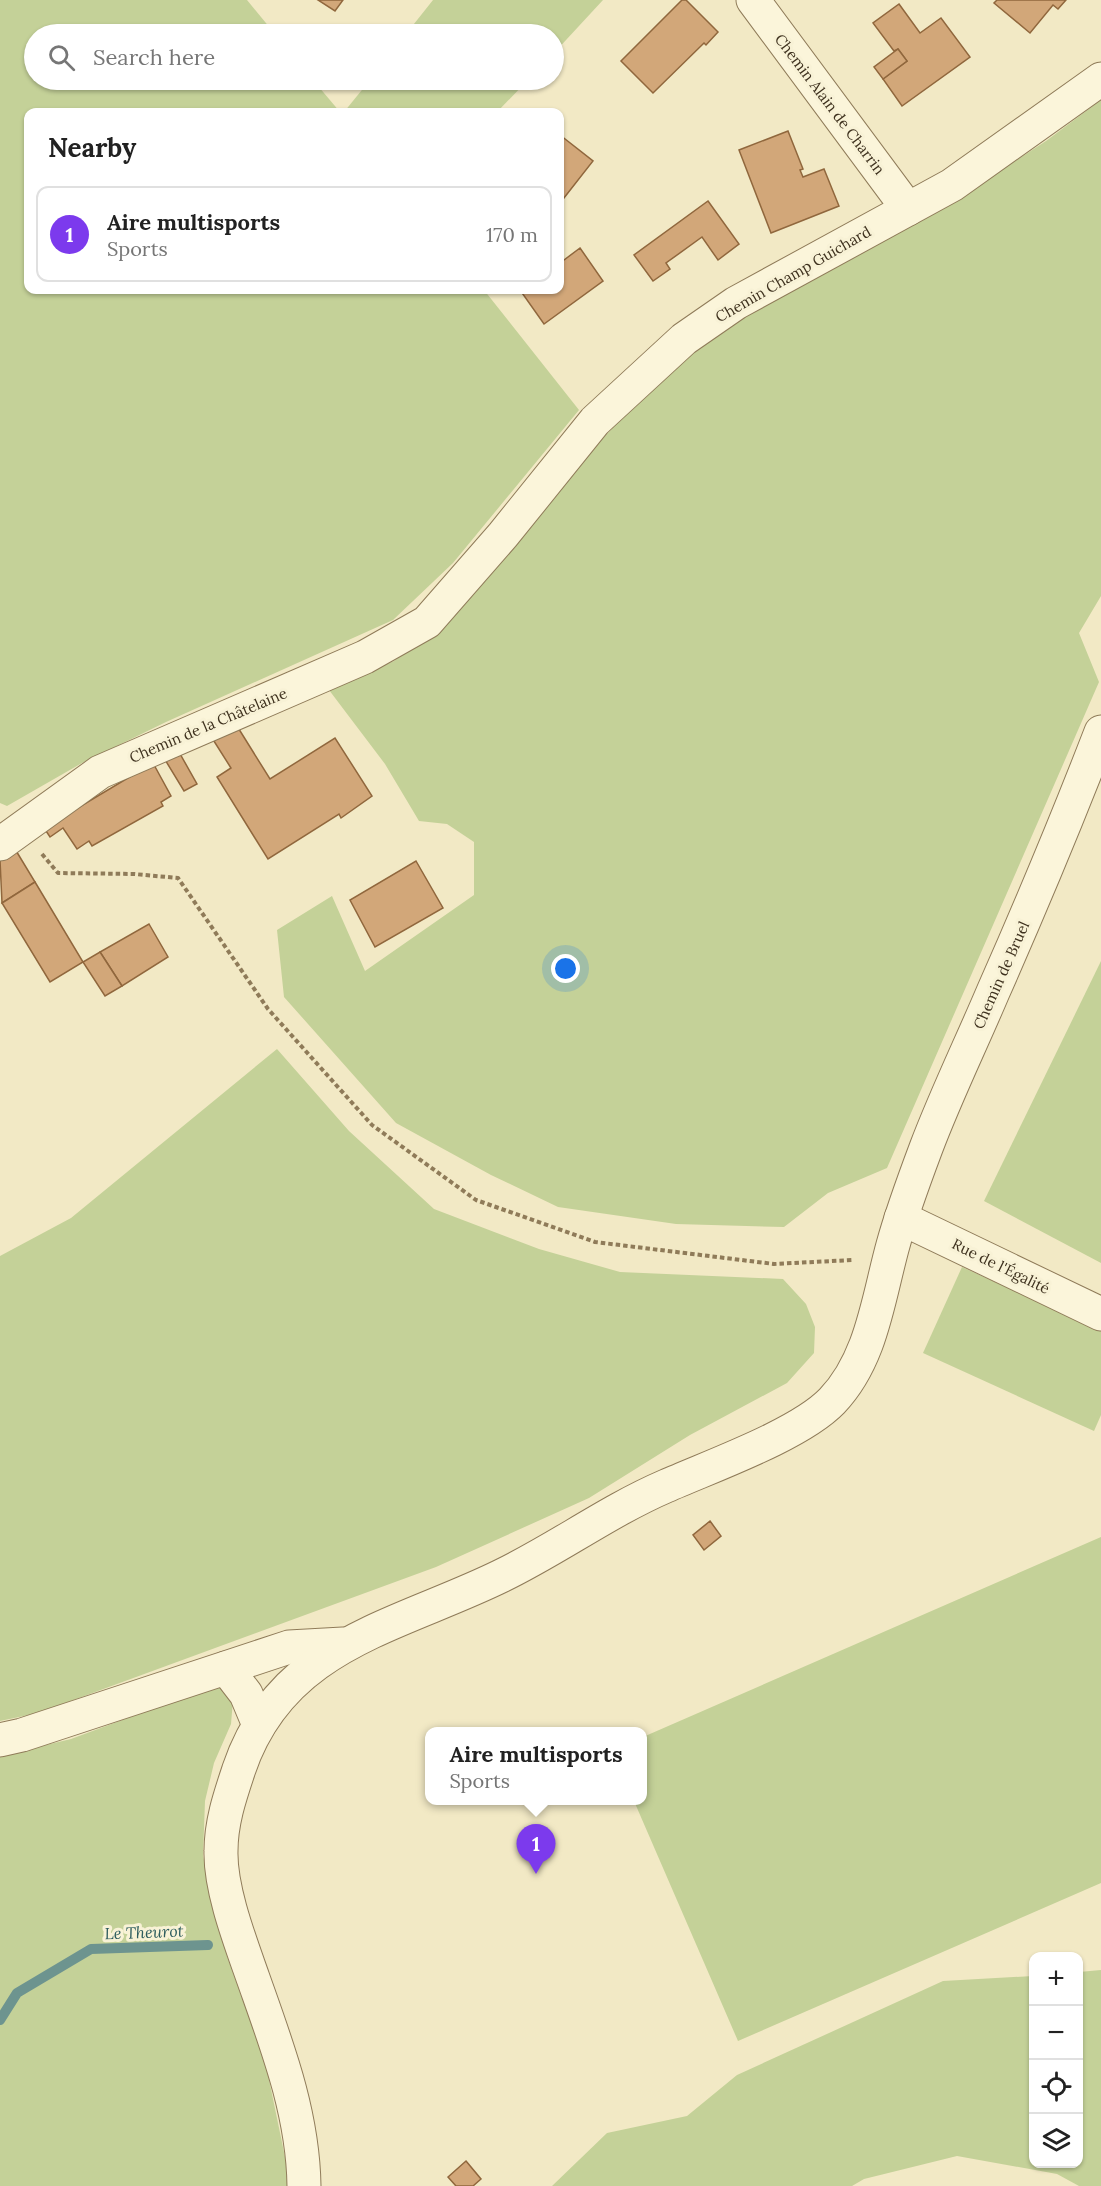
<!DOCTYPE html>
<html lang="en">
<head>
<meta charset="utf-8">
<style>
	body { margin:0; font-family:Lora,serif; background:#f6f6f6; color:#222 }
	.controls { position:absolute; right:18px; bottom:18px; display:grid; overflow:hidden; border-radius:12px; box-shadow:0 2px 4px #0004 }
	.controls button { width:54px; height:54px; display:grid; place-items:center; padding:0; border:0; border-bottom:2px solid #e0e0e0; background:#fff; color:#222; font:30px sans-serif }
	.you { position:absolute; left:566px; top:969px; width:21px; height:21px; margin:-15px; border:4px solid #fff; border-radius:50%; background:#1a73e8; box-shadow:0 0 0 9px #1a73e833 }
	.badge { display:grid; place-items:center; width:39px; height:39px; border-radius:50%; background:#7c3aed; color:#fff; font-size:20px; font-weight:700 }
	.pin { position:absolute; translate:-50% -50px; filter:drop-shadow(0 2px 3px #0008) }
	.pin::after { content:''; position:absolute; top:32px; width:21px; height:18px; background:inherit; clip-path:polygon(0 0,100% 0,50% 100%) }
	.popup { position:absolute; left:425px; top:1727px; width:222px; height:78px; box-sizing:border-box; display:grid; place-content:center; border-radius:12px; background:#fff; filter:drop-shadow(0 2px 4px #0005); font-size:20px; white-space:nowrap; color:#767676 }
	.popup b { font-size:22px; color:#222 }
	.popup::after { content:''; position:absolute; left:50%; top:100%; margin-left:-12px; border:12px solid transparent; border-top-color:#fff }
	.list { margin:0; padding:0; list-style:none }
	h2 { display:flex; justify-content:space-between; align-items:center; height:78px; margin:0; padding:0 24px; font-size:26px }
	h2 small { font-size:20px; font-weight:400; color:#767676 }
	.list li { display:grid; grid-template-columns:39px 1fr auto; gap:18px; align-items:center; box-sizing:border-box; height:96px; margin:0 12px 12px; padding:0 12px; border:2px solid #e0e0e0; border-radius:12px }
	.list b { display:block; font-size:22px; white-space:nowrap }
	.list p { margin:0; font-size:20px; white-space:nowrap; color:#767676 }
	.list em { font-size:20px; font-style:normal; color:#767676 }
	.icon { flex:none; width:33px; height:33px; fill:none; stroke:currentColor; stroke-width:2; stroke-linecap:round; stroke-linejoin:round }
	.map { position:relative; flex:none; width:1101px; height:2186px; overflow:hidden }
	.search { position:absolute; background:#fff; box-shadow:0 2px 4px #0004; left:24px; top:24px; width:540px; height:66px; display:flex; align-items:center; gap:15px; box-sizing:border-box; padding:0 21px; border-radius:33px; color:#767676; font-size:22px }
	.panel { position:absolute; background:#fff; box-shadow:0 2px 4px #0004; left:24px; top:108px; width:540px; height:186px; border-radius:12px }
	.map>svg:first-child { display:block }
	.green { fill:#c4d198 }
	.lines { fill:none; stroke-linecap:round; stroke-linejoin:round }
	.stream { stroke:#6d948f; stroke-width:10 }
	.building { fill:#d2a779; stroke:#90673d; stroke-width:1.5 }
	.minor-casing { stroke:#8f7b59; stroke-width:35 }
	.path { stroke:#8f7b59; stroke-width:4; stroke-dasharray:4.5 3; stroke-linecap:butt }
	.minor { stroke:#fbf5da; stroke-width:33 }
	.labels { text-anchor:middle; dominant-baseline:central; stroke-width:6; stroke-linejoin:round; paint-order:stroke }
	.street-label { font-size:15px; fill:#3e311e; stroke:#f8f2d6 }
	.water-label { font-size:16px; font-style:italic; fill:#2d5c5e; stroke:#f8f2d6 }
</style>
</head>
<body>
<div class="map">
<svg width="1101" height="2186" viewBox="0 0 1101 2186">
	<rect width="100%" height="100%" fill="#f2e9c5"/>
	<g class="green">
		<path d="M 0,0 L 247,0 L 275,34 L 34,34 L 34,80 L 313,80 L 340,112 L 28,112 L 28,290 L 484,290 L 579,410 L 453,563 L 393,620 L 166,722 L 82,763 L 7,806 L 0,803 Z"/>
		<path d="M 433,0 L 603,0 L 554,53 L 554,34 L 406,34 Z"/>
		<path d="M 370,80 L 528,80 L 497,112 L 344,112 Z"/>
		<path d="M 1101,100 L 1101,596 L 1079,633 L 1099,682 L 887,1168 L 828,1193 L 784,1227 L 676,1224 L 558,1207 L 491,1175 L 396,1123 L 284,997 L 277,930 L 332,896 L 365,971 L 474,895 L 474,842 L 447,824 L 419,821 L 385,764 L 329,690 L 394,661 L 444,623 L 602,439 L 674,364 L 746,315 L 941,209 L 1046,141 Z"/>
		<path d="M 1101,961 L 1101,1263 L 984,1201 Z"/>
		<path d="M 277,1049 L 349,1131 L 434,1209 L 539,1249 L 620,1272 L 783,1279 L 806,1304 L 815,1327 L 814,1353 L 787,1383 L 690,1435 L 589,1498 L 436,1567 L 38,1713 L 0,1721 L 0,1256 L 71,1218 Z"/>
		<path d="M 962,1267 L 1101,1330 L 1101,1415 L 1094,1431 L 923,1353 Z"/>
		<path d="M 1101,1537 L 1101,1883 L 738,2041 L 634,1801 L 642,1800 L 643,1737 Z"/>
		<path d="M 222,1683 L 233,1700 L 231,1724 L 214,1763 L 205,1801 L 203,1856 L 227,1956 L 266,2065 L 291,2186 L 0,2186 L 0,1756 L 71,1739 Z"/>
		<path d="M 1101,1970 L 1101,2186 L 1079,2186 L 1057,2174 L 957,2156 L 864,2179 L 852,2186 L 552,2186 L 607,2133 L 687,2116 L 737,2075 L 943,1981 L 1033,1976 L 1034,2164 L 1078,2164 L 1079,1972 Z"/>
	</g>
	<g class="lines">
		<path class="stream" d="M 0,2020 L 17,1993 L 91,1949 L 208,1945"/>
	</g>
	<g class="building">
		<path d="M 318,0 L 343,0 L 335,11 Z"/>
		<path d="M 682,0 L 686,0 L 718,32 L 706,45 L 704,43 L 653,93 L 621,61 Z"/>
		<path d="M 997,0 L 1066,0 L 1058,9 L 1053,5 L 1030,33 L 994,3 Z"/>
		<path d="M 899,4 L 920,33 L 941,18 L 970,57 L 902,106 L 883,79 L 907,61 L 898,49 L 894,51 L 873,23 Z"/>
		<path d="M 898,49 L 907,61 L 883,79 L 874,67 Z"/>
		<path d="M 788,131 L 803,169 L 800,170 L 803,177 L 824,169 L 839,206 L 771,233 L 739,150 Z"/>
		<path d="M 560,135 L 593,161 L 560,203 Z"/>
		<path d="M 708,201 L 739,244 L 718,260 L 702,237 L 666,263 L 670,269 L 653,281 L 634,255 Z"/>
		<path d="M 580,248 L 603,281 L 544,324 L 520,290 L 560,290 L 560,263 Z"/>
		<path d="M 237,726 L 270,779 L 335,738 L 372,796 L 341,818 L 339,814 L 268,859 L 217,777 L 231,768 L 212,738 Z"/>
		<path d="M 179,752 L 197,784 L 184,791 L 164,758 Z"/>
		<path d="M 153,763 L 171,796 L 161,802 L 163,806 L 92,846 L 89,841 L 77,849 L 63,828 L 50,837 L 44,828 Z"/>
		<path d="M 15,849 L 35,882 L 2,903 L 0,860 Z"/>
		<path d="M 416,861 L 443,908 L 375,947 L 350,900 Z"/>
		<path d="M 35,882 L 83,962 L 50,982 L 2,903 Z"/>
		<path d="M 149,924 L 168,957 L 122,986 L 100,952 Z"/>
		<path d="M 100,952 L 122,986 L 105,996 L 83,962 Z"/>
		<path d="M 710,1521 L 721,1536 L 704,1550 L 693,1535 Z"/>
		<path d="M 466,2161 L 481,2179 L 473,2186 L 456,2186 L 448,2177 Z"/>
	</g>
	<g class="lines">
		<defs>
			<g id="minor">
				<path d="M 753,0 L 908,209"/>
				<path d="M 0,844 L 100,772 L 365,657 L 427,622 L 503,535 L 595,421 L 684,339 L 736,303 L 952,185 L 1101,79"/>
				<path d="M 901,1218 L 1101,1314"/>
				<path d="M 226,1668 L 246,1694 L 259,1725"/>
				<path d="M 0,1740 L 22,1735 L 289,1647 L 343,1644"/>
				<path d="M 304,2186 C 303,2113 277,2046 253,1978 C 240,1941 220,1889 221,1851 C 221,1822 230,1796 239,1769 C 281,1644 397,1627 501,1576 C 557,1549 608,1511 666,1486 C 711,1466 799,1435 832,1401 C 872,1359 878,1299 893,1245 C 902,1212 914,1180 926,1148 C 946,1095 971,1044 993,992 C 1031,906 1067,820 1101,732"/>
			</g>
		</defs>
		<use href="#minor" class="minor-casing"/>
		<path class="path" d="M 42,854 L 58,873 L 134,874 L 178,878 L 268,1009 L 372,1125 L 476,1200 L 595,1242 L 774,1264 L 853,1260"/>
		<use href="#minor" class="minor"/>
	</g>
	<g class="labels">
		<g class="street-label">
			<text transform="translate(830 104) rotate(53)">Chemin Alain de Charrin</text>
			<text transform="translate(793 274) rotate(-30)">Chemin Champ Guichard</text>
			<text transform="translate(208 725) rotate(-23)">Chemin de la Châtelaine</text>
			<text transform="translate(1001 975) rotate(-66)">Chemin de Bruel</text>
			<text transform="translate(1001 1266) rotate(26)">Rue de l'Égalité</text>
		</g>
		<g class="water-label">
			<text transform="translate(144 1932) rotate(-2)">Le Theurot</text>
		</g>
	</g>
</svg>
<div class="controls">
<button>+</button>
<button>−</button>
<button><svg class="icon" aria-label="locate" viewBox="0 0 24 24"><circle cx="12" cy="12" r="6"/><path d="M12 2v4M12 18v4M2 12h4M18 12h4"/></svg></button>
<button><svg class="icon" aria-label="layers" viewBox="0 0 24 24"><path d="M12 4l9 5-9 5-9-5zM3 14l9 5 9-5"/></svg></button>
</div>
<div class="you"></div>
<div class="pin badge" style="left:536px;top:1874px">1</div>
<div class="popup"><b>Aire multisports</b>Sports</div>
<div class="search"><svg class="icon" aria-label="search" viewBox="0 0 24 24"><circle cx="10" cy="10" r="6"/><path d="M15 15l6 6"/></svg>Search here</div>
<section class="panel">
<h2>Nearby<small></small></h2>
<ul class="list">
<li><span class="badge">1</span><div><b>Aire multisports</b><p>Sports</p></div><em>170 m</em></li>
</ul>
</section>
</div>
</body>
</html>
